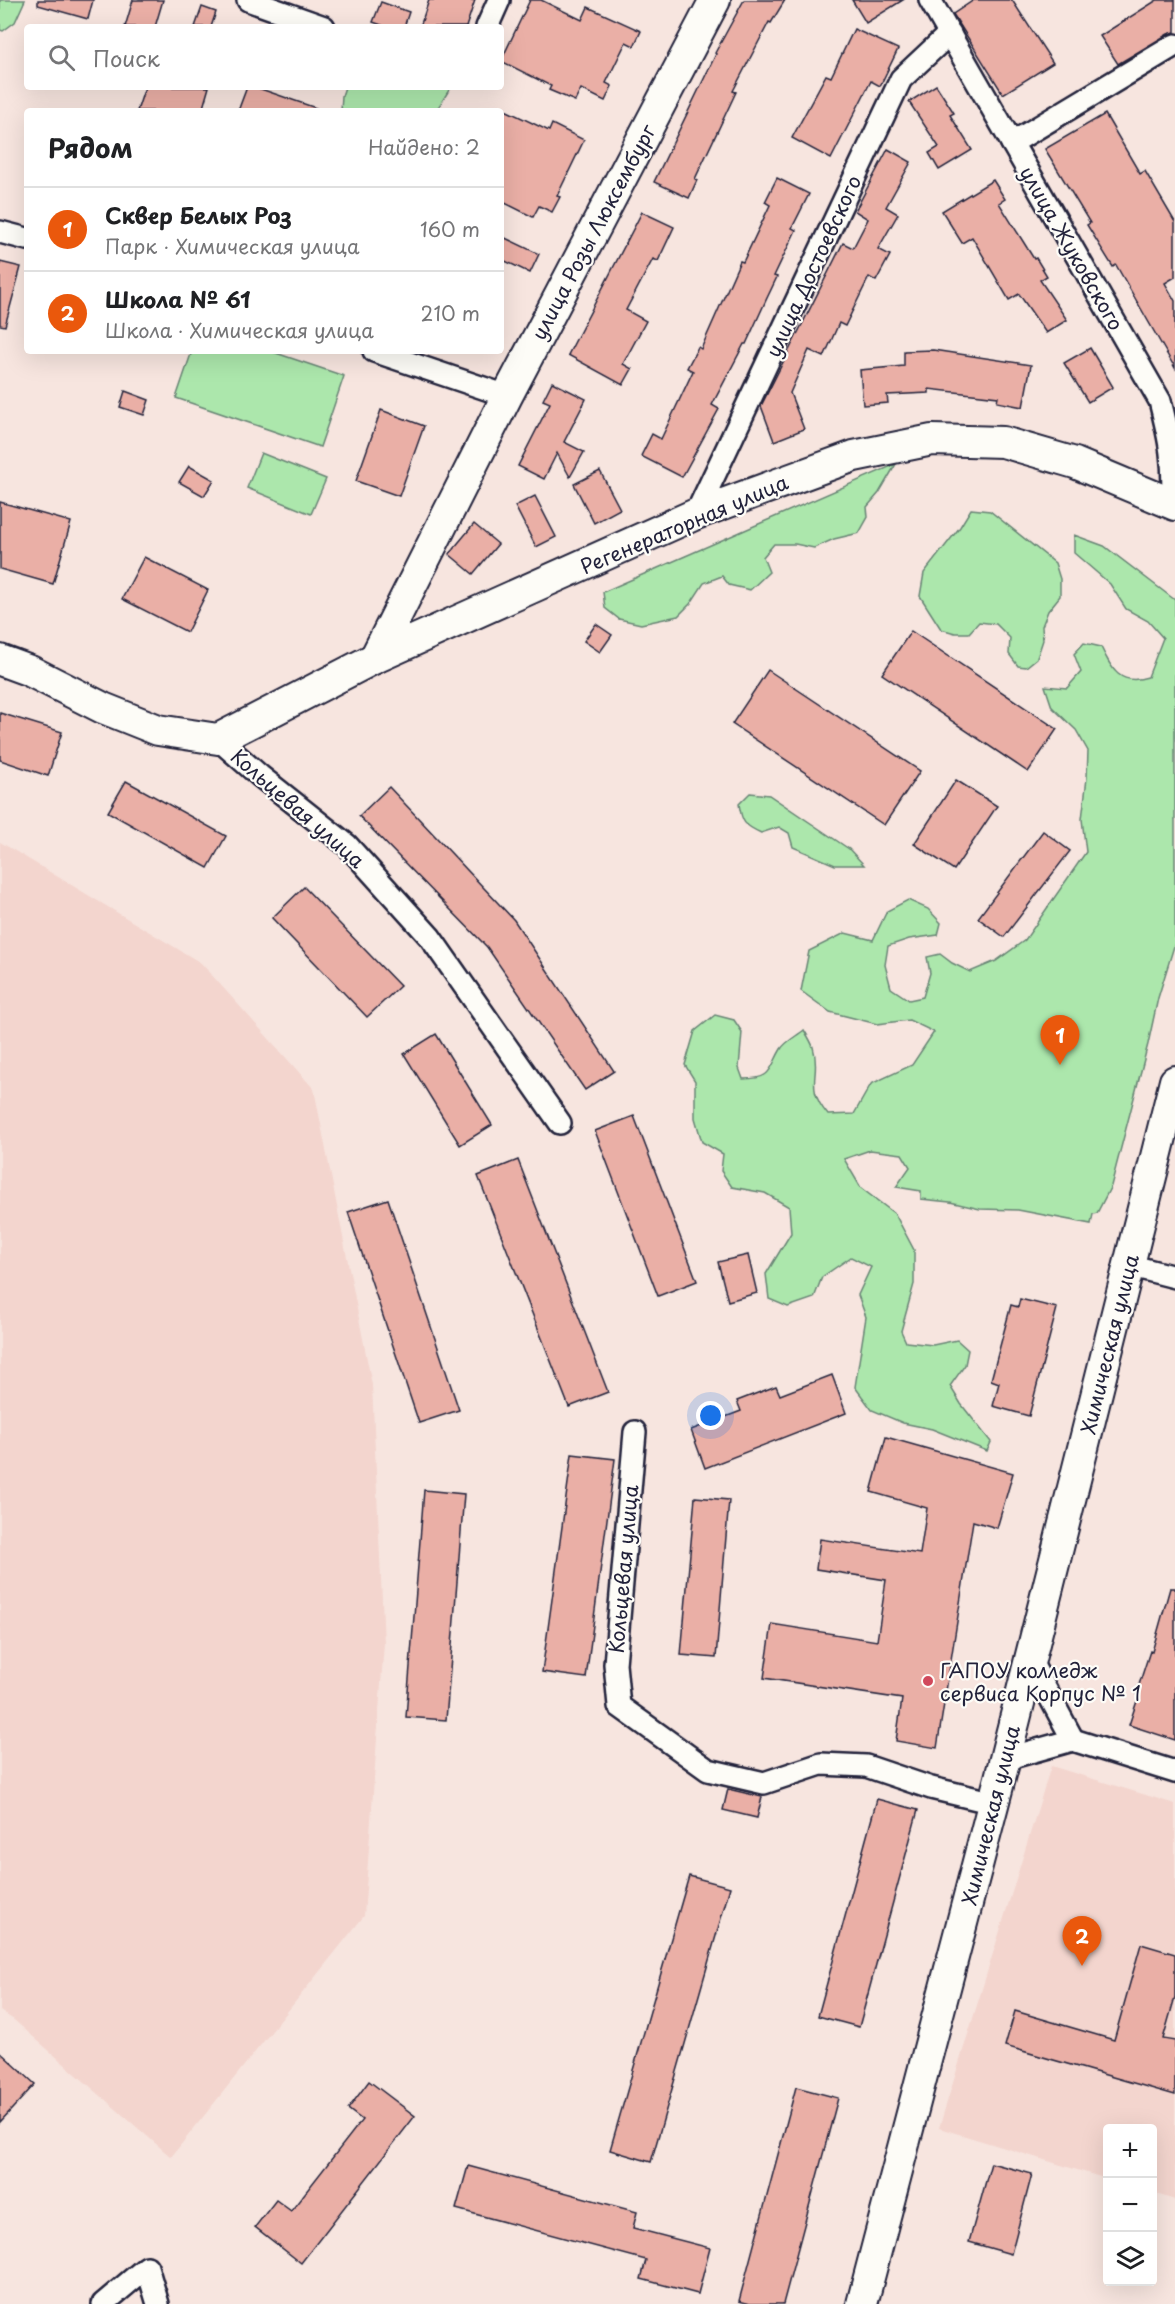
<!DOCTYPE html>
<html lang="ru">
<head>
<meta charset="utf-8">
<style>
	body { margin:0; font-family:"Playpen Sans",sans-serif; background:#f6f6f6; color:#202124 }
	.controls { position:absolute; right:18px; bottom:18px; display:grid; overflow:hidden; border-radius:6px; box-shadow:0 6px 24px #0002 }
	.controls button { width:54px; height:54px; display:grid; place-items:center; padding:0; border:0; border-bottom:2px solid #e0e0e0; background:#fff; color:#202124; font:30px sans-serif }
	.you { position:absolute; left:711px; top:1416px; width:21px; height:21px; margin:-15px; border:4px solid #fff; border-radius:50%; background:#1a73e8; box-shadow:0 0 0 9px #1a73e833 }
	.badge { display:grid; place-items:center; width:39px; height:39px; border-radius:50%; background:#ea580c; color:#fff; font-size:20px; font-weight:700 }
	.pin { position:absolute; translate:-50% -50px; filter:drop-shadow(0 2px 3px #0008) }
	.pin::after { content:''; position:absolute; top:32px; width:21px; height:18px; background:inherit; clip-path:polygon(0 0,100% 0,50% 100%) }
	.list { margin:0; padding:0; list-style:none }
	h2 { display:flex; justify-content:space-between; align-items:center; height:78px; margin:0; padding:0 24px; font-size:26px }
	h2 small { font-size:20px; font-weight:400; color:#757577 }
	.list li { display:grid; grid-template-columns:39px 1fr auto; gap:18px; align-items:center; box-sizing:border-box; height:84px; padding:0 24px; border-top:2px solid #e0e0e0 }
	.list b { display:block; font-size:22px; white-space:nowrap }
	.list p { margin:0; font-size:20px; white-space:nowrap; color:#757577 }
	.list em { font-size:20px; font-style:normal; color:#757577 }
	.icon { flex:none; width:33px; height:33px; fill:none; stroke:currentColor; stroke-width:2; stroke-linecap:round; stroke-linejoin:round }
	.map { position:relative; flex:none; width:1175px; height:2304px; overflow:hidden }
	.search { position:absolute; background:#fff; box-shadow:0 6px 24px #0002; left:24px; top:24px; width:480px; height:66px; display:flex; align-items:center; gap:15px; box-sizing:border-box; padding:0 21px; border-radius:6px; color:#757577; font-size:22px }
	.panel { position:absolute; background:#fff; box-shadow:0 6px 24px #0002; left:24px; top:108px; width:480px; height:246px; border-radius:6px }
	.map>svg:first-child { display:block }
	.built { fill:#f3d5ce }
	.green { fill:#ace7ac; stroke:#678474; stroke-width:1.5 }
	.building { fill:#eaafa6; stroke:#22223b; stroke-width:1.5 }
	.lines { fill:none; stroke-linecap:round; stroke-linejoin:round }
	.street-casing { stroke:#22223b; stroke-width:26 }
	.secondary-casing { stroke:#22223b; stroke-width:34 }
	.street { stroke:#fdfcf7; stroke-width:21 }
	.secondary { stroke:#fdfcf7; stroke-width:30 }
	.poi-dot { fill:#d1495b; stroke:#fdfcf7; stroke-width:2 }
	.labels { text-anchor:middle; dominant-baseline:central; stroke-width:4.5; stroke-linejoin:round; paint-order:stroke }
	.street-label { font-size:20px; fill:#22223b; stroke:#fdfcf7 }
	.poi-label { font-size:20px; fill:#22223b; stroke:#fdfcf7; text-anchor:start }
</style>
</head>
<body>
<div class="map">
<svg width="1175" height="2304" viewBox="0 0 1175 2304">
	<rect width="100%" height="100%" fill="#f7e5df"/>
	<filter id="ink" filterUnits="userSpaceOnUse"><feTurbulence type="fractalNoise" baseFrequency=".0167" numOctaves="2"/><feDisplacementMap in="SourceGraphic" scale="12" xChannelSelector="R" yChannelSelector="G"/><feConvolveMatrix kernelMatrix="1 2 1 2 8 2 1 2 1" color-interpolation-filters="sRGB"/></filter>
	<g filter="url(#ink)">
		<g class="built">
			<path d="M 0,842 L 201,963 L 314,1089 L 372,1385 L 384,1643 L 364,1916 L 171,2157 L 14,2020 L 0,2011 Z"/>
			<path d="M 1051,1766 L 1175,1804 L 1175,2200 L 1153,2193 L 1152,2128 L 1108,2128 L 1107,2179 L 939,2128 Z"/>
		</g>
		<g class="green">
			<path d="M 0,0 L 25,0 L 15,22 L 3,31 L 0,30 Z"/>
			<path d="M 345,87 L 451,87 L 436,111 L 341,111 L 342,96 Z"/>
			<path d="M 192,351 L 270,351 L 344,376 L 320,447 L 176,398 Z"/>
			<path d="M 261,453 L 326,479 L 311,514 L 247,488 Z"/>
			<path d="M 896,464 L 879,493 L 867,507 L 868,517 L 859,533 L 834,539 L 814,548 L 795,544 L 774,544 L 763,557 L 769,572 L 750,590 L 729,585 L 722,576 L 704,583 L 691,603 L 678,616 L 641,624 L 619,619 L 605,608 L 603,592 Z"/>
			<path d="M 971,509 L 990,511 L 1055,563 L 1060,579 L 1060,596 L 1048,611 L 1042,626 L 1043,640 L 1037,658 L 1026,667 L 1018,666 L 1009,654 L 1010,638 L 996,624 L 979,622 L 969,633 L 955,633 L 941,629 L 920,596 L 924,573 L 960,527 Z"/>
			<path d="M 1074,535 L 1104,546 L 1175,600 L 1175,943 L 1158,998 L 1148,1044 L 1111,1186 L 1097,1213 L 1093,1214 L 1091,1224 L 1018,1210 L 980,1209 L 950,1202 L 921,1199 L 921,1191 L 896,1187 L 910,1167 L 902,1154 L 870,1150 L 844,1159 L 861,1188 L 895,1214 L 914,1250 L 914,1284 L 901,1331 L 906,1342 L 933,1345 L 957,1340 L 968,1350 L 965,1365 L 950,1386 L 961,1404 L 991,1442 L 987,1451 L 932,1429 L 903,1423 L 872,1410 L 855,1387 L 866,1317 L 858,1295 L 871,1267 L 851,1257 L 822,1277 L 814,1298 L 788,1307 L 769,1299 L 766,1274 L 791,1233 L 789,1207 L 765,1193 L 732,1187 L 721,1171 L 723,1154 L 702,1142 L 695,1118 L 695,1081 L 685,1065 L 695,1031 L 715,1015 L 734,1020 L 742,1032 L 739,1068 L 743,1079 C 773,1079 769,1069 781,1049 C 786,1041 797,1036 804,1030 C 807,1035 811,1041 813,1047 C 822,1076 803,1085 828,1115 L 854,1114 L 871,1084 L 912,1065 L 934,1032 L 909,1020 L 877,1024 L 830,1012 L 801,991 L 809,951 L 845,933 L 873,940 L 887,911 L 908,900 L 928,909 L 941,923 L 938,935 L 909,939 L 888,946 L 885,965 L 891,988 L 909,1000 L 923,997 L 930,973 L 927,957 L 940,954 L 952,963 L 970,972 L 996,961 L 1025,940 L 1086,852 L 1082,819 L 1087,778 L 1088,751 L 1076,730 L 1052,707 L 1045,686 L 1067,688 L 1081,672 L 1074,654 L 1084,643 L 1101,647 C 1112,670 1120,686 1148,677 L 1163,638 L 1148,621 L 1126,609 L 1110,584 L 1074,553 Z"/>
			<path d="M 750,793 L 769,795 L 849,849 L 864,865 L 835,865 L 793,847 L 789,833 L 779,827 L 761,833 C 744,825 742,823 739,804 Z"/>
		</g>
		<g class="building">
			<path d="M 38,0 L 93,0 L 88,19 L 38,5 Z"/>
			<path d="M 133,0 L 163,0 L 155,27 L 125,27 Z"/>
			<path d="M 429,0 L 475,0 L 466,27 L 420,27 Z"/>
			<path d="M 530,0 L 541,0 L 582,20 L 588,7 L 641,31 L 634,46 L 626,42 L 606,83 L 612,86 L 605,101 L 581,89 L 575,101 L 549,90 L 551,86 L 501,61 Z"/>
			<path d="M 744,0 L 785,0 L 771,23 L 769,22 L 733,91 L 736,92 L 695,179 L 697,180 L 689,198 L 654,182 L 716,54 L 715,53 Z"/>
			<path d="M 852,0 L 903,0 L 866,23 Z"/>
			<path d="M 974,0 L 1012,0 L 1053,63 L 1003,94 L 953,14 Z"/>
			<path d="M 1157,0 L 1175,0 L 1175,32 L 1168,34 L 1118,64 L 1100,36 Z"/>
			<path d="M 381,2 L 409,12 L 404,27 L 387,27 L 373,22 Z"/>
			<path d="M 202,7 L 216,12 L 211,27 L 195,27 Z"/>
			<path d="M 854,29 L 898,49 L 880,86 L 871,81 L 831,159 L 792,138 L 826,75 L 831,77 Z"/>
			<path d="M 936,85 L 954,113 L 950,115 L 972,150 L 939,170 L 929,153 L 939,147 L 909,102 Z"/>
			<path d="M 145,87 L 209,87 L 202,111 L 137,111 Z"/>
			<path d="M 247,87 L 255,87 L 316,108 L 316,111 L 238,111 Z"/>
			<path d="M 501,108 L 549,131 L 552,124 L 584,140 L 557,196 L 560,197 L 552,212 L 539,206 L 533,217 L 501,201 Z"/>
			<path d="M 1105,114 L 1140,174 L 1145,171 L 1175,222 L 1175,277 L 1165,283 L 1175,301 L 1175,368 L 1116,265 L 1113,267 L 1087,225 L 1090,223 L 1045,149 Z"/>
			<path d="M 888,149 L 911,162 L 886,207 L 898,214 L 878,249 L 890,255 L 876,281 L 869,277 L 845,326 L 839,323 L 824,357 L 809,350 L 790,393 L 804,429 L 774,441 L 761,406 L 843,243 L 853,248 L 868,219 L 855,211 Z"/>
			<path d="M 777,178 L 809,194 L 792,228 L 796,230 L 774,276 L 777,277 L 767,298 L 746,344 L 744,344 L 712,405 L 719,409 L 682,477 L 641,456 L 652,434 L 661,439 L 693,371 L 687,368 L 698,347 L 701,349 L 740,261 L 743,262 L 770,205 L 765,202 Z"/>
			<path d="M 993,180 L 1005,199 L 999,203 L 1034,259 L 1036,258 L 1047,276 L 1040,280 L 1067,320 L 1046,333 L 1019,294 L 1009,300 L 972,237 L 962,243 L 942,211 Z"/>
			<path d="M 642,212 L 674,227 L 658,261 L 653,259 L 626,310 L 646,321 L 623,364 L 632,369 L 623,385 L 568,355 Z"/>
			<path d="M 501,236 L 539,254 L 530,273 L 501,259 Z"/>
			<path d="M 0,262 L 21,267 L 5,326 L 0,325 Z"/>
			<path d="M 1090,348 L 1113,387 L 1088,402 L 1064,363 Z"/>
			<path d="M 933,350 L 1031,365 L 1023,407 L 997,402 L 998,397 L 929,389 L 929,393 L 887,395 L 888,403 L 863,405 L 860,370 L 904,366 L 904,351 Z"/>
			<path d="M 552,382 L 586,399 L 564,442 L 584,452 L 570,477 L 557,453 L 544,479 L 518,466 L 550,403 L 543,400 Z"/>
			<path d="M 125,391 L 149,400 L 144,415 L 120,407 Z"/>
			<path d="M 381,410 L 424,426 L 399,496 L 356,481 Z"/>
			<path d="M 189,466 L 214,480 L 204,496 L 179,482 Z"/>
			<path d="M 600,471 L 620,509 L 594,523 L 574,484 Z"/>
			<path d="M 535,496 L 556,537 L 536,547 L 515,506 Z"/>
			<path d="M 0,502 L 71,522 L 53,584 L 0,569 Z"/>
			<path d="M 474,524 L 498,544 L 473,574 L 449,554 Z"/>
			<path d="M 144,557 L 208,590 L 187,632 L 122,599 Z"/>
			<path d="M 596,624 L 612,635 L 600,652 L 584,641 Z"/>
			<path d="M 911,631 L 1057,729 L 1028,772 L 882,674 Z"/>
			<path d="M 768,670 L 920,771 L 884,825 L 732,724 Z"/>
			<path d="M 0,713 L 62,732 L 48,776 L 0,760 Z"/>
			<path d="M 956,780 L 997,806 L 954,870 L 914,844 Z"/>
			<path d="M 126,781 L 226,836 L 208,868 L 108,812 Z"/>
			<path d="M 389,787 L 514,920 L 614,1071 L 585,1090 L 487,947 L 359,816 Z"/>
			<path d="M 1043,831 L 1070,851 L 1004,937 L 978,918 Z"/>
			<path d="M 304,887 L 400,986 L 367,1017 L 272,918 Z"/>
			<path d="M 436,1034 L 492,1125 L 460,1145 L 404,1054 Z"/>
			<path d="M 634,1116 L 697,1281 L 658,1296 L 595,1131 Z"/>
			<path d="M 518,1160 L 608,1392 L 569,1407 L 478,1176 Z"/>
			<path d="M 388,1199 L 459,1410 L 419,1423 L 348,1212 Z"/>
			<path d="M 748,1255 L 757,1293 L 728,1301 L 718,1262 Z"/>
			<path d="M 1020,1299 L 1057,1308 L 1029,1416 L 993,1406 L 999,1383 L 991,1380 L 1011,1305 L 1018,1307 Z"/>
			<path d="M 832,1375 L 846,1413 L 705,1468 L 691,1430 L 741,1411 L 737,1401 L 776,1386 L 780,1395 Z"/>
			<path d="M 886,1437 L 1013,1473 L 997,1528 L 973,1521 L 937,1748 L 896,1741 L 902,1699 L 764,1678 L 772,1624 L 877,1641 L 886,1580 L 816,1569 L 820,1539 L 920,1554 L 927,1508 L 871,1492 Z"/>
			<path d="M 572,1454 L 615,1459 L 586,1678 L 542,1672 Z"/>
			<path d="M 424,1490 L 464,1494 L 446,1720 L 406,1717 Z"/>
			<path d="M 695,1497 L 729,1500 L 716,1658 L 681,1655 Z"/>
			<path d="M 1170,1588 L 1175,1588 L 1175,1740 L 1129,1725 L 1139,1695 L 1136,1694 L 1150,1651 L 1152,1652 Z"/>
			<path d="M 728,1789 L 762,1797 L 757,1818 L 723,1810 Z"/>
			<path d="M 877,1799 L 918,1810 L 859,2027 L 818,2016 Z"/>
			<path d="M 689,1876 L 730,1887 L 651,2162 L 610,2150 Z"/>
			<path d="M 1141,1944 L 1175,1954 L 1175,1997 L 1163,2039 L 1175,2041 L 1175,2095 L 1005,2046 L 1015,2011 L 1114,2040 Z"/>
			<path d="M 0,2052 L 35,2084 L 0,2122 Z"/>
			<path d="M 369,2081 L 415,2116 L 301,2263 L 255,2227 L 276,2200 L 291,2211 L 362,2120 L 348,2109 Z"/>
			<path d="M 796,2087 L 838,2098 L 783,2304 L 750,2304 L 739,2301 Z"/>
			<path d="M 991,2163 L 1032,2174 L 1011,2254 L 969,2242 Z"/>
			<path d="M 468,2166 L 637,2212 L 633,2228 L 710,2248 L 698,2294 L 641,2279 L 646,2260 L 456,2209 Z"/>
		</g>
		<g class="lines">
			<defs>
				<g id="street">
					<path d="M 248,0 L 324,27"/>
					<path d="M 930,0 L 1160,401 C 1170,440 1175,464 1172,504"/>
					<path d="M 487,27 L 499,0"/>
					<path d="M 1012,143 L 1175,45"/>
					<path d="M 0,232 L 27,239"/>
					<path d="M 374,351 L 507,396"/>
					<path d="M 696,514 L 901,79 L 950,33"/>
					<path d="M 218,739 L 260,776 L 347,845 L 430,937 L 560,1123"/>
					<path d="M 1128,1265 L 1175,1277"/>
					<path d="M 635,1432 L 615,1664 L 619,1706 L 708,1770 L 764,1783 L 821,1764 L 866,1766 L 931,1788 L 994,1803"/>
					<path d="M 1073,1740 L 1175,1772"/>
					<path d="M 1005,1759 L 1073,1740 L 1030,1660"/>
					<path d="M 103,2304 L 147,2267 L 158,2304"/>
				</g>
				<g id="secondary">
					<path d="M 375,658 L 507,396 L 715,0"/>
					<path d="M 0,660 L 30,671 L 103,708 L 158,730 L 218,739 L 375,658 L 696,514 L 854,456 L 932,440 L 1003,442 L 1075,463 L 1175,505"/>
					<path d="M 862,2304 L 1005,1759 L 1175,1081"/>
				</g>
			</defs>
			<use href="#street" class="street-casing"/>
			<use href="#secondary" class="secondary-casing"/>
			<use href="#street" class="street"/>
			<use href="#secondary" class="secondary"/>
		</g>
	</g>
	<circle class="poi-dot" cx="928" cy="1681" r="6"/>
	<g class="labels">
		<g class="street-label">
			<text transform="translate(593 232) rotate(-62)">улица Розы Люксембург</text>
			<text transform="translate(1072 248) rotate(60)">улица Жуковского</text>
			<text transform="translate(813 266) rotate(-65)">улица Достоевского</text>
			<text transform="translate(684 524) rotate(-23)">Регенераторная улица</text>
			<text transform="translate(298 808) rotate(41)">Кольцевая улица</text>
			<text transform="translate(1109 1344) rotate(-76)">Химическая улица</text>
			<text transform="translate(623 1569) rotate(-85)">Кольцевая улица</text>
			<text transform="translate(990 1815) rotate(-76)">Химическая улица</text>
		</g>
		<g class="poi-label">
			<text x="940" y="1670">ГАПОУ колледж<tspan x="940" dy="23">сервиса Корпус № 1</tspan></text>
		</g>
	</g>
</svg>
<div class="controls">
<button>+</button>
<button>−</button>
<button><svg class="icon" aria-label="layers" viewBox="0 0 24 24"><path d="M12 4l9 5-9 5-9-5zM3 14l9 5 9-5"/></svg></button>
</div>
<div class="you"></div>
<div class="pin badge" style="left:1060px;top:1065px">1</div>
<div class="pin badge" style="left:1082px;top:1966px">2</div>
<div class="search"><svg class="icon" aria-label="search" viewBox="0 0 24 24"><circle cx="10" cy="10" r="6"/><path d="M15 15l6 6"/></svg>Поиск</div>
<section class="panel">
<h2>Рядом<small>Найдено: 2</small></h2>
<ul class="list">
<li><span class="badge">1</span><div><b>Сквер Белых Роз</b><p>Парк · Химическая улица</p></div><em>160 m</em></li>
<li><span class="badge">2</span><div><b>Школа № 61</b><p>Школа · Химическая улица</p></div><em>210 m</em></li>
</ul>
</section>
</div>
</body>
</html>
